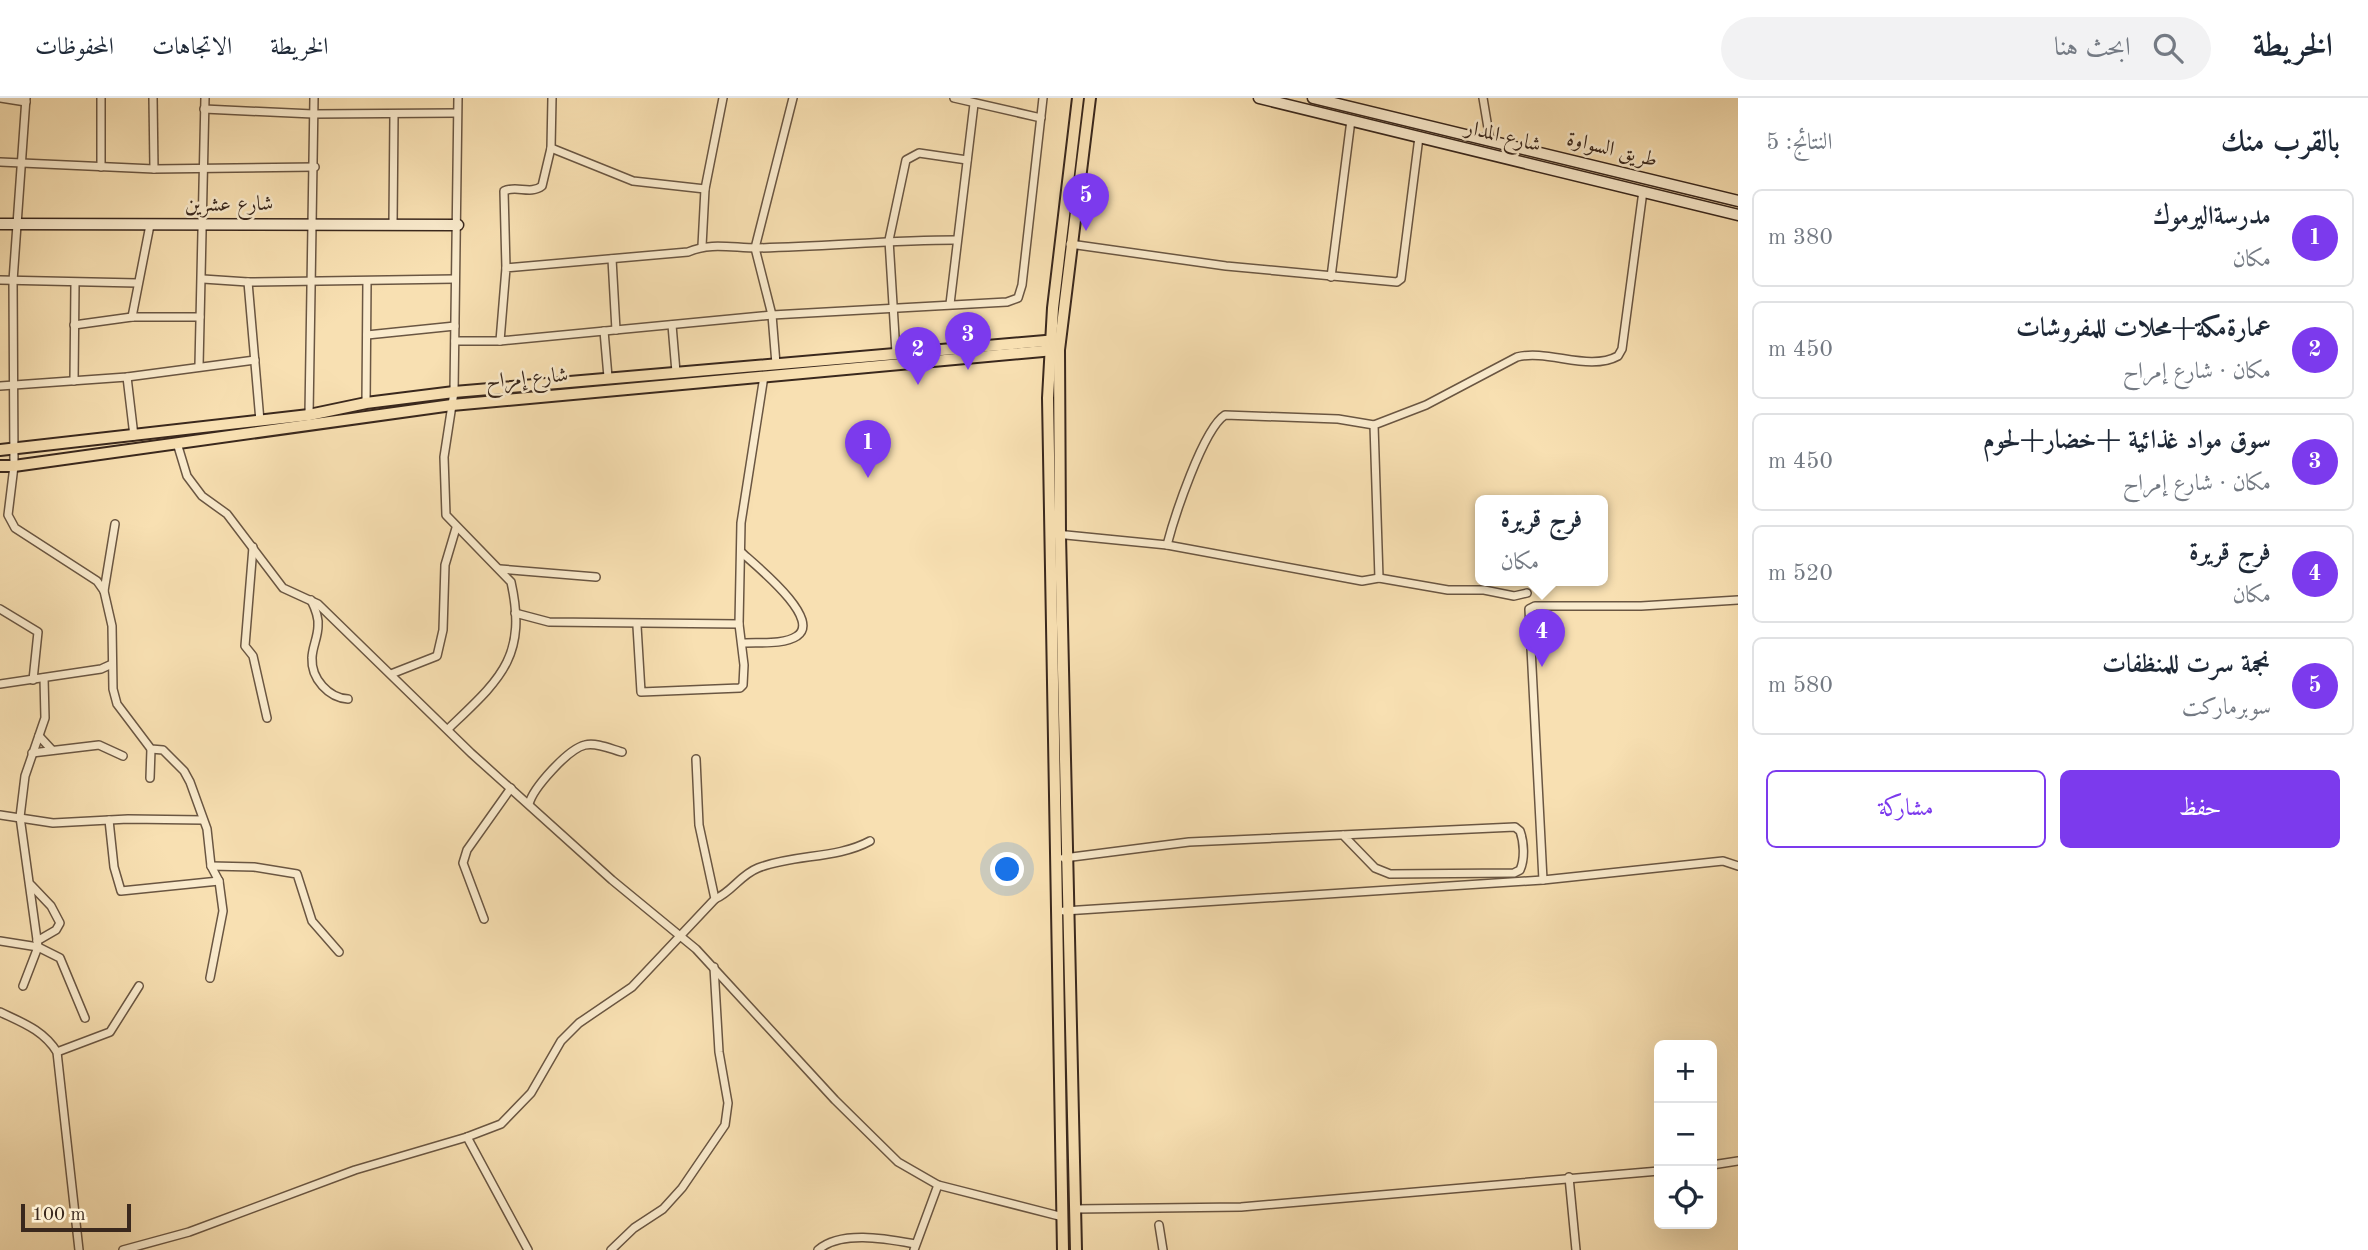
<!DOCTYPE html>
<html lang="ar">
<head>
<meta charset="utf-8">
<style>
	body { margin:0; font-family:"Old Standard TT",Amiri,serif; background:#f2f2f3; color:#1f2937; direction:rtl }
	.controls { position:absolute; right:21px; bottom:21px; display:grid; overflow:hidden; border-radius:10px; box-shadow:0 7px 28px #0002 }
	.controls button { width:63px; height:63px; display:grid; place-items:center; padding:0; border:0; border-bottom:2px solid #e0e1e3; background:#fff; color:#1f2937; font:35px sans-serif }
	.scale { position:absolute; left:21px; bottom:18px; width:110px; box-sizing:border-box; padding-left:7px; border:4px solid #3a281d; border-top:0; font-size:19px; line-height:24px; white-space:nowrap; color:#3a281d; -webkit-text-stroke:5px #faebcd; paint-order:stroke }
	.you { position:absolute; left:1008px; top:772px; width:24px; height:24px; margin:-18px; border:5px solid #fff; border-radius:50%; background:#1a73e8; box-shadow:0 0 0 10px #1a73e833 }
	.badge { display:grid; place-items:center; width:46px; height:46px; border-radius:50%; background:#7c3aed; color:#fff; font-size:23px; font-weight:700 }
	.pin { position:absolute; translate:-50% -58px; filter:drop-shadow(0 2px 4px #0008) }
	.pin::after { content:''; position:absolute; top:37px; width:24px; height:21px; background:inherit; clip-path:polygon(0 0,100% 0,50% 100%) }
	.popup { position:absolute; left:1475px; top:397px; width:133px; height:91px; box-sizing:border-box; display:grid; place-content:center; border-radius:10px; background:#fff; filter:drop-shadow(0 2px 5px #0005); font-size:23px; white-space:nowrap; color:#747a83 }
	.popup b { font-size:26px; color:#1f2937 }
	.popup::after { content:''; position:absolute; left:50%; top:100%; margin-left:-14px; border:14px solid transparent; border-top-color:#fff }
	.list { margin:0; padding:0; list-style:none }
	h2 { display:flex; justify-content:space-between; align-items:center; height:91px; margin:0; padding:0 28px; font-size:30px }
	h2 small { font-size:23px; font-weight:400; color:#747a83 }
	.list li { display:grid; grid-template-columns:46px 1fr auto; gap:21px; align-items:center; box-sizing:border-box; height:98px; margin:0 14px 14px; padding:0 14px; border:2px solid #e0e1e3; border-radius:10px }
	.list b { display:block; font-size:26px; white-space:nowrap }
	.list p { margin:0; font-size:23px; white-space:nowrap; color:#747a83 }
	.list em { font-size:23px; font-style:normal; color:#747a83 }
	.actions { display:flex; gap:14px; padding:21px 28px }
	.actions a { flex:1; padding:16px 0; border:2px solid #7c3aed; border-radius:10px; text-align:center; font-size:24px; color:#7c3aed }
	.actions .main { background:#7c3aed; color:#fff }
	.icon { flex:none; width:38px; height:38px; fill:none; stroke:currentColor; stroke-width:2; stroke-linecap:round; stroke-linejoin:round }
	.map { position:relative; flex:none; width:1738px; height:1152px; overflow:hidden; direction:ltr }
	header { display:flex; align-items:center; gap:42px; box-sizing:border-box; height:98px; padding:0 35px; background:#fff; border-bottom:2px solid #e0e1e3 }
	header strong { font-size:33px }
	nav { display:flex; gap:38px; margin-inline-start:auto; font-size:24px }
	.search { width:490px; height:63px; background:#f2f2f3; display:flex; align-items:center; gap:18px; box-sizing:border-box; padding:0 24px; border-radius:38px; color:#747a83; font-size:26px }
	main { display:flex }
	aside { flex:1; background:#fff }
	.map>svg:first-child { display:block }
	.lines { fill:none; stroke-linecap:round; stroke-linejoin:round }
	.street-casing { stroke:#6a5642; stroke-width:10 }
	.secondary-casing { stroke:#3a281d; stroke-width:13 }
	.primary-casing { stroke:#3a281d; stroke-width:14 }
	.street { stroke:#faebcd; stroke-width:7 }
	.secondary { stroke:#faebcd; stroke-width:10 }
	.primary { stroke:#f8e0b2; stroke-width:10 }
	.labels { text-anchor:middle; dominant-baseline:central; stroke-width:5; stroke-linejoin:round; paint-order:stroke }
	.street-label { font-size:21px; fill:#3a281d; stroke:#faebcd }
</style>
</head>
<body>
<header>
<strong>الخريطة</strong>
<div class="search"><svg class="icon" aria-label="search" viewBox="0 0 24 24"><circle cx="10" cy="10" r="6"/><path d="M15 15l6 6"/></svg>ابحث هنا</div>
<nav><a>الخريطة</a><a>الاتجاهات</a><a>المحفوظات</a></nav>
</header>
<main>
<aside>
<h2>بالقرب منك<small>النتائج: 5</small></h2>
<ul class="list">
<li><span class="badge">1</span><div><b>مدرسةاليرموك</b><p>مكان</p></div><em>380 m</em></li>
<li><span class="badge">2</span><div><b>عمارةمكة+محلات للمفروشات</b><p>مكان · شارع إمراح</p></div><em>450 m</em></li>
<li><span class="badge">3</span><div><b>سوق مواد غذائية +خضار+لحوم</b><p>مكان · شارع إمراح</p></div><em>450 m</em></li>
<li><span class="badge">4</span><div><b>فرج قريرة</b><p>مكان</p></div><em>520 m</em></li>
<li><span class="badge">5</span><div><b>نجمة سرت للمنظفات</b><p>سوبرماركت</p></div><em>580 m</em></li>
</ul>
<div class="actions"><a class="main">حفظ</a><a>مشاركة</a></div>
</aside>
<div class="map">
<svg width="1738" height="1152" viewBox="0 0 1738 1152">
	<rect width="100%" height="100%" fill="#f8e0b2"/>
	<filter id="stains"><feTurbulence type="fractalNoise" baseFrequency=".00286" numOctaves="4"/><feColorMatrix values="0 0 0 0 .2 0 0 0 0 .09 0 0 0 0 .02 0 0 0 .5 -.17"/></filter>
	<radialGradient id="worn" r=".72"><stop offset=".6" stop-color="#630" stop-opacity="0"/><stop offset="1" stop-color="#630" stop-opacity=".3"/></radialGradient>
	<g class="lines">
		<defs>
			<g id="street">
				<path d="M 0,0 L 26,4"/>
				<path d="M 26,0 L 13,183 L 14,368 L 8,417 L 15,430 L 97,483 L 104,493 L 112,528 L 113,591 L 117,606 L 151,651 L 163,652 L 184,673 L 190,684 L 207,731 L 211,768 L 219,783 L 223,813 L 210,880"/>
				<path d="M 153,0 L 154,71"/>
				<path d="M 954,0 L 1041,20"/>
				<path d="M 1483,0 L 1490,42"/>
				<path d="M 204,11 L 313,16 L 457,15"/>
				<path d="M 551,50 L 633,83 L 705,91"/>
				<path d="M 0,64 L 154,71 L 315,69"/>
				<path d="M 101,69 L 101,0"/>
				<path d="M 393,125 L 394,16"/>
				<path d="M 1070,146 L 1226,168 L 1397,184 L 1401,181 L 1419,39"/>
				<path d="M 702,148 L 705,91 L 723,0"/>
				<path d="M 612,161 L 616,232"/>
				<path d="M 506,170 L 504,93 C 516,87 531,97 542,88 L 551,50 L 552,0"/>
				<path d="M 1331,179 L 1351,22"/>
				<path d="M 203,181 L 248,184 L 455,181"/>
				<path d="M 0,182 L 137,185"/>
				<path d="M 248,184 L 260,323"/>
				<path d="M 950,206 L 974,6"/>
				<path d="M 132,219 L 150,127"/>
				<path d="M 74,227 L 132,219 L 200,219"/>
				<path d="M 672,227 L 676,274"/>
				<path d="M 604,233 L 608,279"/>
				<path d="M 367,237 L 455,228"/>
				<path d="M 455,243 L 500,243 L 772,217 L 1007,204 L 1018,200 L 1022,187 L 1043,0"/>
				<path d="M 500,243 L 506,170 L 688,154 C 710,144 733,150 757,150 C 823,149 889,142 956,142"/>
				<path d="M 896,255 L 889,142 L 906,62 L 919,55 L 967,62"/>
				<path d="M 776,266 L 772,217 L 755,150 L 793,0"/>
				<path d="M 199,268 L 205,0"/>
				<path d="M 127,279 L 134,338"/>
				<path d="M 74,283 L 75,186"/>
				<path d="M 0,288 L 127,279 L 255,262"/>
				<path d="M 366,305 L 367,183"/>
				<path d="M 309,317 L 314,0"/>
				<path d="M 177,345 L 187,378 L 202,398 L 227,416 L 283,490 L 318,506 L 471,655 L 612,782 L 696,851 L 835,1002 L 898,1064 L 938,1087 L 1063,1119"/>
				<path d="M 1056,436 L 1167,447 L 1362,483 L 1379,480 L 1448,492 L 1484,492 L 1514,498 L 1527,495"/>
				<path d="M 1167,447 C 1174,420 1203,331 1225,317 L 1338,321 L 1374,327"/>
				<path d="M 253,449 L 245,548 L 253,558 L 267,620"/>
				<path d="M 741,454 C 754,466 823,521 797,538 C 784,547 758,544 743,545"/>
				<path d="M 500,471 L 596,479"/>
				<path d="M 1379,480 L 1374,327 L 1426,307 L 1517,259 C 1548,251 1589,274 1618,258 L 1622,251 L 1643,93"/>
				<path d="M 104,493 L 115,426"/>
				<path d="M 311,502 C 315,510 319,519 318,528 C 318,539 312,550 312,560 C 311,581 329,600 348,601"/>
				<path d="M 0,511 L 38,534 L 33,582"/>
				<path d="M 515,515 L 549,524 L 739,526"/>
				<path d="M 637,528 L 641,594 L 740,590 L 743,587 L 744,567 L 739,526 L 741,425 L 764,278"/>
				<path d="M 391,576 L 437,558 L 443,532 L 445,467 L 456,430"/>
				<path d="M 0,586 L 101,571 L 112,566"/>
				<path d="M 448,631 C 499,582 528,560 511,484 L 446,417 L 444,359 L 454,294 L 458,0"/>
				<path d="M 39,638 L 52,652"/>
				<path d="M 32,655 L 99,647 L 123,658"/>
				<path d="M 150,680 L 151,651"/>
				<path d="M 529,706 C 533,690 568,651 585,647 C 596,644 611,651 622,654"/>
				<path d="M 0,717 L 53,725 L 128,721 L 203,722"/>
				<path d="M 109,722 L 114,769 L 121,793 L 219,783"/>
				<path d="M 1064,760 L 1189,744 L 1515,729 L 1520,733 C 1524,744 1525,761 1520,772 L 1514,775 L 1390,776 L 1375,770 L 1343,737"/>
				<path d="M 211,768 L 254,769 L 297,776 L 312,823 L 339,854"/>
				<path d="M 1543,782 L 1529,511 L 1535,508 L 1641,508 L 1738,502"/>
				<path d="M 31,787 L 51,808 L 60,825 L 56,832 L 37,843"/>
				<path d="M 715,801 C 732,794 740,777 758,770 C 794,756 837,761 870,743"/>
				<path d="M 1064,813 L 1543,782 L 1723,763 L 1738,768"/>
				<path d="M 484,821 L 463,765 L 467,752 L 511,690"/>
				<path d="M 0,843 L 38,849 L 60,860 L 85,920"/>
				<path d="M 23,888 L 38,849 L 20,719 L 25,678 L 45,620 L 44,580"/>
				<path d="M 0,914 C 23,925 43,932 57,954 L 79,1152"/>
				<path d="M 57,954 L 110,934 L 139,888"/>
				<path d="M 467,1039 L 528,1152"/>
				<path d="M 1712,1067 L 1738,1063"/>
				<path d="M 1569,1079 L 1576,1152"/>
				<path d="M 1075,1111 L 1241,1109 L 1659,1073"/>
				<path d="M 1159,1127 L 1163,1152"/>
				<path d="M 123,1152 L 189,1134 L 355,1072 L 467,1039 L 501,1026 L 531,995 L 561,943 L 579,925 L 632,889 L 715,801 L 699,727 L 696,661"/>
				<path d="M 611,1152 L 634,1130 L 663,1111 L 682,1090 L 725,1027 L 728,1005 L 719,954 L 714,869"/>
				<path d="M 818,1152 C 841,1132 887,1141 915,1146"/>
				<path d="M 914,1152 L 938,1087"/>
			</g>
			<g id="secondary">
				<path d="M 1259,0 L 1738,117"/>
				<path d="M 1313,0 L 1738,103"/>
				<path d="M 0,126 L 458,127"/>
			</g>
			<g id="primary">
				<path d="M 0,352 L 309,317 L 366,305 L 454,294 L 1057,242"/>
				<path d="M 0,368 L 14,368 L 452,307 L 1054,252"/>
				<path d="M 1063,1152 L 1048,300 L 1053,210 L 1078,0"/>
				<path d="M 1076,1152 L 1060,437 L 1059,252 L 1090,0"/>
			</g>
		</defs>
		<use href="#street" class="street-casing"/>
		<use href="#secondary" class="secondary-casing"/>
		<use href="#primary" class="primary-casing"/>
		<use href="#street" class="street"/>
		<use href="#secondary" class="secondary"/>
		<use href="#primary" class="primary"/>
	</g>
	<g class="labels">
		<g class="street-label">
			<text transform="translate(1503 39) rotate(14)">شارع المدار</text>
			<text transform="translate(1612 52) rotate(14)">طريق السواوة</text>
			<text transform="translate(229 107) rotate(-1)">شارع عشرين</text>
			<text transform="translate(527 281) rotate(-5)">شارع إمراح</text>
		</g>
	</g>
	<rect width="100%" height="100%" filter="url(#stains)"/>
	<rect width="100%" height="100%" fill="url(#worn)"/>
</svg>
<div class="controls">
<button>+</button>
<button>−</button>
<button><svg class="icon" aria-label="locate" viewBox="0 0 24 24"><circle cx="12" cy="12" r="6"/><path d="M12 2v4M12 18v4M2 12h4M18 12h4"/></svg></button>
</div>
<div class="scale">100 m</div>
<div class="you"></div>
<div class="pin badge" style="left:868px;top:380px">1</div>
<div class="pin badge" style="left:918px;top:287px">2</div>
<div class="pin badge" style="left:968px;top:272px">3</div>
<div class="pin badge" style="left:1542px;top:569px">4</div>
<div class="popup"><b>فرج قريرة</b>مكان</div>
<div class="pin badge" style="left:1086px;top:133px">5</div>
</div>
</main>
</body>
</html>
